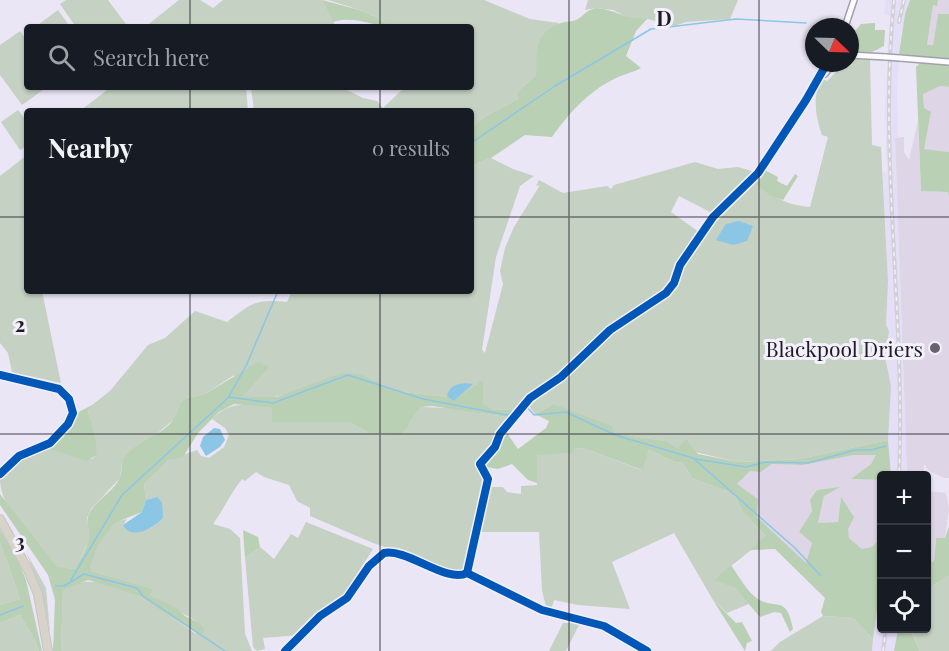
<!DOCTYPE html>
<html lang="en">
<head>
<meta charset="utf-8">
<style>
	body { margin:0; font-family:"Playfair Display",serif; background:#242831; color:#f1f3f6 }
	.controls { position:absolute; right:18px; bottom:18px; display:grid; overflow:hidden; border-radius:6px; box-shadow:0 2px 4px #0004 }
	.controls button { width:54px; height:54px; display:grid; place-items:center; padding:0; border:0; border-bottom:2px solid #363941; background:#171b24; color:#f1f3f6; font:30px sans-serif }
	.compass { position:absolute; left:805px; top:18px; width:54px; height:54px; border-radius:50%; background:#171b24; box-shadow:0 2px 4px #0004; rotate:113deg }
	.list { margin:0; padding:0; list-style:none }
	h2 { display:flex; justify-content:space-between; align-items:center; height:78px; margin:0; padding:0 24px; font-size:26px }
	h2 small { font-size:20px; font-weight:400; color:#9ea1a6 }
	.icon { flex:none; width:33px; height:33px; fill:none; stroke:currentColor; stroke-width:2; stroke-linecap:round; stroke-linejoin:round }
	.map { position:relative; flex:none; width:949px; height:651px; overflow:hidden }
	.search { position:absolute; background:#171b24; box-shadow:0 2px 4px #0004; left:24px; top:24px; width:450px; height:66px; display:flex; align-items:center; gap:15px; box-sizing:border-box; padding:0 21px; border-radius:6px; color:#9ea1a6; font-size:22px }
	.panel { position:absolute; background:#171b24; box-shadow:0 2px 4px #0004; left:24px; top:108px; width:450px; height:186px; border-radius:6px }
	.map>svg:first-child { display:block }
	.industrial { fill:#ded5e6 }
	.built { fill:#e4def7 }
	.green { fill:#c5d1c3 }
	.forest { fill:#bad0b4 }
	.water { fill:#8cc6e5 }
	.lines { fill:none; stroke-linecap:round; stroke-linejoin:round }
	.stream { stroke:#8cc6e5; stroke-width:1.5 }
	.minor-casing { stroke:#a2a0ab; stroke-width:8 }
	.highway-casing { stroke:#c7c4cb; stroke-width:10 }
	.minor { stroke:#fcfbfe; stroke-width:5 }
	.highway { stroke:#d7d3c9; stroke-width:8 }
	.rail-casing { stroke:#d1d0d5; stroke-width:4 }
	.rail { stroke:#f3f0fb; stroke-width:1.5; stroke-dasharray:4.5; stroke-linecap:butt }
	.minor-bridge-casing { stroke:#a2a0ab; stroke-width:8; stroke-linecap:butt }
	.minor-bridge { stroke:#fcfbfe; stroke-width:5 }
	.cycleway-casing { stroke:#f3f0fb; stroke-width:11 }
	.cycleway { stroke:#0057b8; stroke-width:8 }
	.grid { fill:none; stroke:#1f1c26; stroke-width:1.5; stroke-opacity:0.55 }
	.poi-dot { fill:#66636e; stroke:#f3f0fb; stroke-width:2 }
	.labels { text-anchor:middle; dominant-baseline:central; stroke-width:6; stroke-linejoin:round; paint-order:stroke }
	.poi-label { font-size:21px; fill:#1f1c26; stroke:#f3f0fb; text-anchor:end }
	.grid-label { font-size:20px; text-anchor:middle; font-weight:bold; fill:#1f1c26; stroke:#f3f0fb; stroke-width:6; stroke-linejoin:round; paint-order:stroke }
</style>
</head>
<body>
<div class="map">
<svg width="949" height="651" viewBox="0 0 949 651">
	<rect width="100%" height="100%" fill="#eae6f5"/>
	<g class="industrial">
		<path d="M 938,0 L 949,0 L 949,14 L 938,14 L 933,46 L 927,45 L 933,5 L 937,5 Z"/>
		<path d="M 940,86 L 949,87 L 949,152 L 923,149 L 931,113 L 924,109 L 923,93 Z"/>
		<path d="M 918,121 L 921,191 L 949,192 L 949,478 L 945,478 L 929,471 L 924,464 L 923,475 L 907,475 L 895,138 L 904,137 L 904,152 L 909,160 Z"/>
		<path d="M 854,455 L 876,455 L 871,464 L 852,479 L 879,480 L 882,489 L 879,525 L 881,535 L 877,545 L 872,549 L 862,549 L 849,538 L 841,498 L 838,522 L 818,523 L 824,496 L 810,500 L 812,511 L 799,532 L 812,543 L 807,564 L 757,517 L 758,499 L 737,484 L 750,470 L 761,472 L 772,464 L 803,465 Z"/>
		<path d="M 927,491 L 946,493 L 949,509 L 945,538 L 936,538 L 934,561 L 927,564 Z"/>
	</g>
	<g class="built">
		<path d="M 886,0 L 910,0 L 901,34 L 897,91 L 898,137 L 895,138 L 907,475 L 891,475 L 888,440 L 891,386 L 885,357 L 889,331 L 886,325 L 888,281 L 883,173 L 887,172 L 885,104 L 891,16 L 884,14 Z"/>
		<path d="M 881,575 L 882,628 L 898,629 L 894,651 L 872,651 Z"/>
	</g>
	<g class="green">
		<path d="M 66,0 L 108,0 L 128,27 L 76,27 L 60,4 Z"/>
		<path d="M 179,0 L 200,0 L 213,8 L 223,0 L 322,0 L 336,27 L 145,27 Z"/>
		<path d="M 328,0 L 484,0 L 530,19 L 559,23 C 541,36 537,52 536,75 L 516,93 L 518,99 L 484,117 L 471,129 L 471,111 L 254,111 L 251,87 L 341,87 L 363,98 L 377,101 L 383,108 L 405,87 L 471,87 L 471,27 L 394,27 L 363,11 Z"/>
		<path d="M 588,0 L 738,0 L 730,19 L 686,22 L 674,26 L 648,19 L 633,20 L 613,10 L 596,8 L 585,10 Z"/>
		<path d="M 58,10 L 70,27 L 35,27 Z"/>
		<path d="M 20,31 L 27,41 L 27,87 L 47,87 L 22,105 L 0,75 L 0,45 Z"/>
		<path d="M 853,59 L 870,60 L 872,145 L 881,147 L 888,281 L 886,325 L 889,331 L 885,357 L 891,386 L 888,440 L 799,459 L 738,462 L 678,448 L 666,441 L 614,433 L 553,404 L 535,414 L 529,406 L 539,394 L 563,380 L 620,326 L 667,296 L 675,287 L 685,264 L 713,225 L 754,183 C 771,196 788,206 810,207 L 828,137 L 822,135 C 816,117 811,94 823,79 L 827,81 L 841,67 L 852,65 Z"/>
		<path d="M 111,87 L 246,87 L 248,111 L 80,111 Z"/>
		<path d="M 18,110 L 27,122 L 27,146 L 20,150 L 1,122 Z"/>
		<path d="M 27,155 L 27,291 L 42,291 L 61,383 L 12,372 L 8,353 L 0,343 L 0,176 Z"/>
		<path d="M 491,158 L 513,169 L 534,176 L 520,186 L 496,257 L 482,350 L 485,353 L 503,284 L 500,271 L 505,248 L 514,227 L 540,185 L 536,186 L 539,180 L 563,193 L 607,186 L 611,189 L 614,185 L 695,162 L 718,169 L 738,167 L 755,172 L 712,213 L 679,196 L 671,212 L 699,232 L 677,266 L 670,285 L 624,317 L 561,373 L 531,393 L 520,409 L 494,410 L 482,404 L 479,413 L 513,418 L 500,430 L 476,466 L 486,478 L 469,561 L 462,573 L 373,543 L 310,516 L 310,508 L 297,501 L 289,485 L 264,477 L 256,472 L 245,481 L 242,479 C 230,494 224,509 213,524 L 230,529 L 240,538 L 245,634 L 252,651 L 61,651 L 63,589 C 104,564 162,611 196,634 L 198,622 L 150,595 L 152,589 L 92,571 L 89,566 L 98,546 L 114,522 L 127,519 L 123,525 C 141,532 148,533 163,518 L 157,497 L 146,500 L 144,484 L 169,460 L 197,450 L 201,456 L 209,458 L 224,447 L 229,435 L 225,428 L 212,419 C 233,399 246,405 272,408 L 273,422 L 349,422 L 367,432 L 408,425 L 421,407 L 446,408 L 449,400 L 447,397 L 395,391 L 381,385 L 298,391 L 267,399 L 242,397 L 234,375 L 205,394 L 186,398 L 180,403 L 178,416 L 122,463 L 120,478 L 91,509 L 87,518 L 90,539 L 75,569 L 57,568 C 38,540 0,513 0,478 L 20,460 L 47,448 L 92,459 L 97,455 L 88,412 L 92,405 L 110,391 L 148,345 L 165,338 L 195,311 L 227,322 C 252,303 254,299 287,302 L 292,291 L 471,291 L 471,166 Z"/>
		<path d="M 575,448 L 586,449 L 641,470 L 649,450 L 675,462 L 683,463 L 692,478 L 729,492 L 736,498 L 742,511 L 767,537 L 715,579 L 735,588 L 751,603 L 727,613 L 713,600 L 674,533 L 612,562 L 630,609 L 578,605 L 554,600 L 551,610 L 547,610 L 542,591 L 539,532 L 479,532 L 487,487 L 503,487 L 507,492 L 521,494 L 521,486 L 537,485 L 537,454 L 571,453 Z"/>
		<path d="M 306,522 L 373,549 L 346,591 L 348,594 L 298,635 L 263,638 L 265,649 L 257,651 L 253,647 L 245,558 L 260,547 L 274,559 L 291,534 L 298,538 Z"/>
		<path d="M 0,542 L 20,599 L 0,605 Z"/>
		<path d="M 26,552 L 46,588 L 50,632 L 41,589 Z"/>
		<path d="M 949,576 L 949,651 L 920,651 L 910,628 L 926,628 L 927,589 Z"/>
		<path d="M 20,615 L 35,640 L 39,651 L 0,651 L 0,623 Z"/>
		<path d="M 823,616 L 853,618 L 873,639 L 872,651 L 771,651 L 780,642 Z"/>
		<path d="M 563,623 L 580,623 L 566,651 L 549,651 Z"/>
	</g>
	<g class="forest">
		<path d="M 322,0 L 363,11 L 394,27 C 373,27 355,15 333,22 Z"/>
		<path d="M 910,0 L 938,0 L 937,6 L 933,5 L 927,45 L 933,45 L 938,14 L 949,14 L 949,60 L 899,54 L 905,14 Z"/>
		<path d="M 596,8 C 618,10 626,21 648,18 L 636,31 L 626,56 L 641,68 C 632,73 623,74 614,79 C 589,91 568,114 552,137 L 525,135 L 491,158 L 471,166 L 471,129 L 484,117 L 518,99 L 516,93 L 536,75 C 537,52 534,32 561,23 C 566,21 572,22 576,20 C 584,16 586,10 596,8 Z"/>
		<path d="M 875,23 L 875,30 L 885,30 L 884,46 L 868,54 L 850,53 L 850,30 L 856,30 L 861,24 Z"/>
		<path d="M 922,61 L 949,65 L 949,87 L 940,86 L 923,94 L 924,108 L 931,112 L 924,149 L 949,152 L 949,196 L 948,192 L 921,191 L 916,67 Z"/>
		<path d="M 763,169 L 778,177 L 777,181 L 787,186 L 795,174 L 798,176 L 783,200 L 771,196 L 754,183 Z"/>
		<path d="M 258,362 L 269,367 L 242,397 L 277,397 L 341,373 L 362,375 L 395,391 L 448,397 L 454,401 L 483,380 L 483,404 L 494,410 L 520,409 L 513,418 L 432,406 L 421,407 L 401,435 L 367,432 L 349,422 L 272,422 L 272,408 L 234,404 L 219,412 L 198,433 L 183,457 L 169,460 L 144,484 L 146,500 L 142,512 L 114,523 L 98,546 L 90,566 L 92,571 L 153,589 L 150,595 L 178,609 L 185,616 L 198,622 L 205,630 L 201,636 L 140,597 L 122,590 L 88,580 L 63,590 L 61,651 L 53,651 L 55,600 L 48,575 L 0,505 L 0,494 L 57,567 L 75,569 C 79,560 87,549 89,539 C 91,530 84,522 90,512 C 97,499 115,491 120,477 C 123,470 120,462 126,455 C 145,434 174,435 180,403 L 186,398 L 205,394 Z"/>
		<path d="M 553,404 L 612,426 L 614,433 L 666,441 L 678,448 L 686,439 L 698,454 L 738,462 L 799,459 L 888,440 L 891,475 L 882,476 L 881,480 L 851,479 L 871,464 L 876,455 L 854,455 L 803,465 L 772,464 L 761,472 L 750,471 L 737,484 L 758,499 L 757,517 L 806,563 L 812,543 L 799,532 L 812,511 L 810,500 L 817,490 L 840,487 L 824,496 L 818,523 L 838,522 L 841,497 L 854,517 L 848,529 L 849,538 L 862,549 C 886,548 879,526 881,508 L 882,575 L 873,639 L 853,618 L 823,616 L 821,612 L 825,598 L 775,549 L 750,550 L 766,536 L 742,511 L 736,498 L 729,492 L 692,478 L 683,463 L 675,462 L 649,450 L 642,470 L 586,449 L 575,448 L 572,453 L 537,455 L 537,483 L 528,480 L 512,464 L 498,469 L 486,467 L 484,463 L 505,430 L 518,449 L 546,428 L 549,421 L 535,414 Z"/>
		<path d="M 92,405 L 88,412 L 96,441 L 97,455 L 87,461 L 47,448 L 59,439 L 75,414 Z"/>
		<path d="M 949,526 L 949,576 L 927,589 L 927,564 L 934,561 L 936,538 L 945,538 Z"/>
		<path d="M 0,530 L 18,560 L 26,580 L 42,651 L 39,651 L 35,640 L 20,615 L 0,623 L 0,605 L 20,599 L 0,542 Z"/>
		<path d="M 243,530 L 258,537 L 260,547 L 245,558 Z"/>
		<path d="M 731,565 C 738,575 745,588 754,596 C 774,613 786,591 793,629 L 790,632 L 781,613 L 774,612 L 760,617 L 735,588 L 714,580 Z"/>
		<path d="M 713,600 L 736,623 L 742,622 L 752,641 L 747,643 L 745,651 Z"/>
		<path d="M 898,629 L 910,629 L 920,651 L 894,651 Z"/>
	</g>
	<g class="water">
		<path d="M 739,221 L 753,226 L 747,241 L 733,245 L 716,240 L 726,224 Z"/>
		<path d="M 473,384 L 454,401 L 447,396 C 449,384 463,382 473,384 Z"/>
		<path d="M 214,428 L 220,429 L 225,440 L 220,447 L 206,456 L 200,446 L 203,437 Z"/>
		<path d="M 157,497 L 162,502 L 163,518 C 154,528 131,541 123,525 L 142,512 L 146,500 Z"/>
	</g>
	<g class="lines">
		<g class="stream">
			<path d="M 471,143 L 555,86 L 651,29 L 736,19 L 806,23"/>
			<path d="M 229,396 L 246,366 L 278,291"/>
			<path d="M 526,406 L 534,415 L 566,412 L 615,435 L 693,458 L 795,548 L 821,576"/>
			<path d="M 695,459 L 746,467 L 766,462 L 808,463 L 855,450 L 871,450 L 886,446"/>
			<path d="M 71,580 L 122,495 L 229,397 L 273,403 L 348,375 L 423,399 L 507,415 L 516,412"/>
			<path d="M 56,586 L 64,586 L 84,574 L 137,588 L 143,596 L 225,651"/>
			<path d="M 0,615 L 23,606"/>
		</g>
		<defs>
			<g id="minor">
				<path d="M 845,27 L 854,0"/>
				<path d="M 850,55 L 886,57"/>
				<path d="M 900,58 L 949,62"/>
				<path d="M 820,75 L 825,74 L 833,63"/>
				<path d="M 0,375 L 59,389 L 69,399 L 73,413 L 68,424 L 50,443 L 19,456 L 0,474"/>
				<path d="M 467,573 L 488,479 L 480,464 L 495,447 L 500,434 L 530,398 L 561,377 L 610,330 L 666,293 L 674,283 L 680,265 L 713,217 L 758,173 L 806,100 L 827,63"/>
				<path d="M 467,573 L 542,610 L 604,626 L 647,651"/>
				<path d="M 285,651 L 320,616 L 347,598 L 369,566 L 384,553 C 407,548 447,584 467,573"/>
			</g>
			<path id="highway" d="M 0,519 L 28,570 L 38,594 L 48,651"/>
		</defs>
		<use href="#minor" class="minor-casing"/>
		<use href="#highway" class="highway-casing"/>
		<use href="#minor" class="minor"/>
		<use href="#highway" class="highway"/>
		<defs>
			<g id="rail">
				<path d="M 894,0 C 878,158 906,317 899,476"/>
				<path d="M 899,22 L 904,0"/>
				<path d="M 883,651 L 886,628"/>
			</g>
		</defs>
		<use href="#rail" class="rail-casing"/>
		<use href="#rail" class="rail"/>
		<defs>
			<path id="minor-bridge" d="M 886,57 L 900,58"/>
		</defs>
		<use href="#minor-bridge" class="minor-bridge-casing"/>
		<use href="#minor-bridge" class="minor-bridge"/>
		<defs>
			<g id="cycleway">
				<path d="M 0,375 L 59,389 L 69,399 L 73,413 L 68,424 L 50,443 L 19,456 L 0,474"/>
				<path d="M 467,573 L 488,479 L 480,464 L 495,447 L 500,434 L 530,398 L 561,377 L 610,330 L 666,293 L 674,283 L 680,265 L 713,217 L 758,173 L 806,100 L 827,63"/>
				<path d="M 467,573 L 542,610 L 604,626 L 647,651"/>
				<path d="M 285,651 L 320,616 L 347,598 L 369,566 L 384,553 C 407,548 447,584 467,573"/>
			</g>
		</defs>
		<use href="#cycleway" class="cycleway-casing"/>
		<use href="#cycleway" class="cycleway"/>
	</g>
	<path class="grid" d="M 190,0 L 190,27M 380,0 L 380,27M 569,0 L 569,651M 759,0 L 759,651M 190,87 L 190,111M 380,87 L 380,111M 0,217 L 27,217M 471,217 L 949,217M 190,291 L 190,651M 380,291 L 380,651M 0,434 L 949,434"/>
	<circle class="poi-dot" cx="935" cy="348" r="6"/>
	<g class="labels">
		<g class="poi-label">
			<text x="923" y="348">Blackpool Driers</text>
		</g>
	</g>
	<g class="grid-label">
		<text x="664" y="26">D</text>
		<text x="20" y="332">2</text>
		<text x="20" y="549">3</text>
	</g>
</svg>
<div class="controls">
<button>+</button>
<button>−</button>
<button><svg class="icon" aria-label="locate" viewBox="0 0 24 24"><circle cx="12" cy="12" r="6"/><path d="M12 2v4M12 18v4M2 12h4M18 12h4"/></svg></button>
</div>
<svg class="compass" viewBox="-18 -18 36 36"><path d="M0-13l5 13h-10z" fill="#e53935"/><path d="M0 13l5-13h-10z" fill="#9ea1a6"/></svg>
<div class="search"><svg class="icon" aria-label="search" viewBox="0 0 24 24"><circle cx="10" cy="10" r="6"/><path d="M15 15l6 6"/></svg>Search here</div>
<section class="panel">
<h2>Nearby<small>0 results</small></h2>
<ul class="list">
</ul>
</section>
</div>
</body>
</html>
